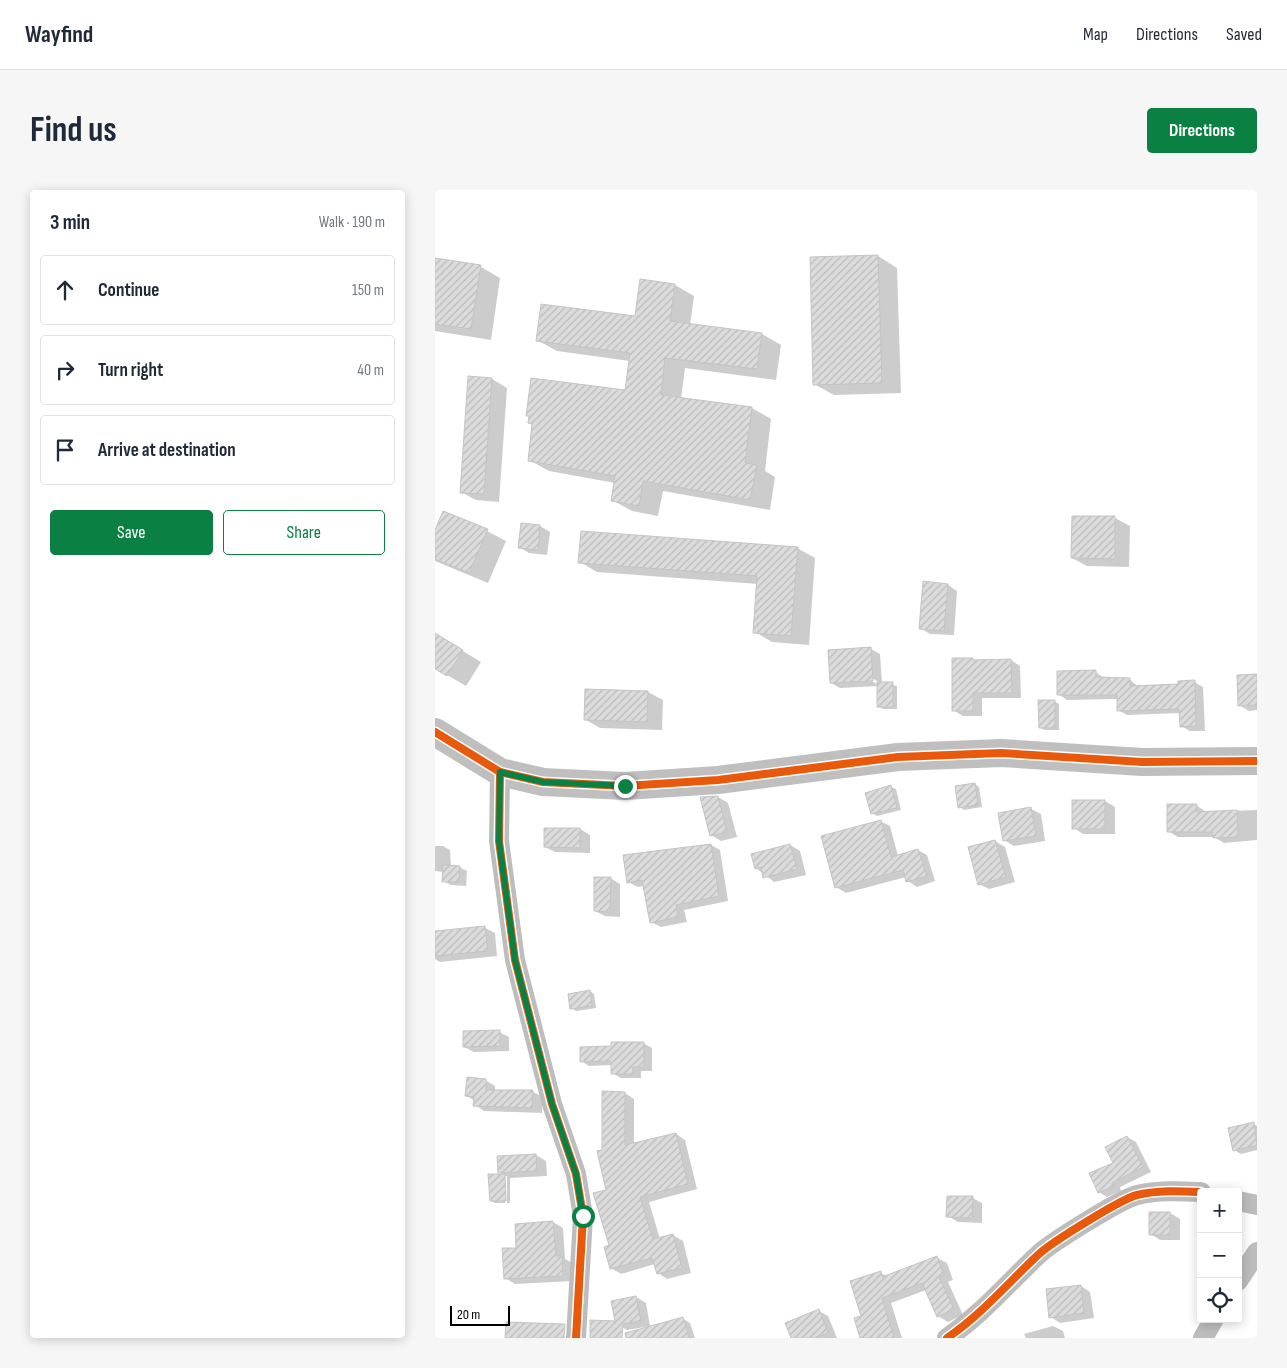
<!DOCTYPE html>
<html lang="en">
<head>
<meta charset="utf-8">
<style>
	body { margin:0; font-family:"Sofia Sans Condensed",sans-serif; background:#f6f6f7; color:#1f2937 }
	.controls { position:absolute; right:15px; bottom:15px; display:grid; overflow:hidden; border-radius:5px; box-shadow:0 2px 12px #0003 }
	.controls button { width:45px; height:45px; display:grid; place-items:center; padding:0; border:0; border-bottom:1px solid #e0e1e3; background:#fff; color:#1f2937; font:25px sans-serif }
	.scale { position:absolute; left:15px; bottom:12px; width:60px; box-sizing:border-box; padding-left:5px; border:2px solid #000; border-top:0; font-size:14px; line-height:18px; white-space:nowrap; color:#000; -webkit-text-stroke:4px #fff; paint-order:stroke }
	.stop { position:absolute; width:15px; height:15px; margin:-11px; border:4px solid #0b8043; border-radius:50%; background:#fff }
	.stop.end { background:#0b8043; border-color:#fff; box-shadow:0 1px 5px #0008 }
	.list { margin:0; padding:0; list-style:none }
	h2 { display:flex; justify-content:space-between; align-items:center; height:65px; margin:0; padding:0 20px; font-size:21px }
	h2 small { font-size:16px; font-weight:400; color:#747a83 }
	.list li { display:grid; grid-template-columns:32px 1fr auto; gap:15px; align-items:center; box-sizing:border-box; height:70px; margin:0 10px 10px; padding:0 10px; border:1px solid #e0e1e3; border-radius:5px }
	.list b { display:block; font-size:19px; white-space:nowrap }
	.list em { font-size:16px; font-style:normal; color:#747a83 }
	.actions { display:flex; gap:10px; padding:15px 20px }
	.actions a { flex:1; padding:11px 0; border:1px solid #0b8043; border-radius:5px; text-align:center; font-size:18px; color:#0b8043 }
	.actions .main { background:#0b8043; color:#fff }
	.icon { flex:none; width:28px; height:28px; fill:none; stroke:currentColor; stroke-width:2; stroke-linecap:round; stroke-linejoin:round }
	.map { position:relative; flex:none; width:822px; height:1148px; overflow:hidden; border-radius:5px }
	header { display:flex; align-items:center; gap:30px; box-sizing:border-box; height:70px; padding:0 25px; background:#fff; border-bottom:1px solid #e0e1e3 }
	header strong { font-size:24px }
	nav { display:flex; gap:28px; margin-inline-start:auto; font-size:18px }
	.intro { display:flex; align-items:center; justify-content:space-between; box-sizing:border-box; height:120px; padding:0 30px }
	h1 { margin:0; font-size:35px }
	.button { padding:12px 22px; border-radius:5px; background:#0b8043; color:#fff; font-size:18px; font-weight:700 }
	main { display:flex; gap:30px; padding:0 30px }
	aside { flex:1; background:#fff; border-radius:5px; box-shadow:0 2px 12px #0003 }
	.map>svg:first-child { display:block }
	.shadow { fill:#0003; fill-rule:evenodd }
	.building { fill:url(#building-hatch); stroke:#c4c4c4 }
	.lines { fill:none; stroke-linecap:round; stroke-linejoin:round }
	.minor { stroke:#bdbdbd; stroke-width:20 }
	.secondary { stroke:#bfbfbf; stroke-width:28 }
	.cycleway-casing { stroke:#fff; stroke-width:11 }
	.cycleway { stroke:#e8590c; stroke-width:8 }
	.route { stroke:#0b8043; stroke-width:6 }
</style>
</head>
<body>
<header>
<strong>Wayfind</strong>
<nav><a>Map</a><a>Directions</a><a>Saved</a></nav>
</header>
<div class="intro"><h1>Find us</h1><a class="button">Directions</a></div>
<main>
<aside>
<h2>3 min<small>Walk · 190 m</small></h2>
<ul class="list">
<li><svg class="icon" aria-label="ahead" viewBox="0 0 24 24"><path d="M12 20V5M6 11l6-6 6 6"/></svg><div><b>Continue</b></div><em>150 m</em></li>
<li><svg class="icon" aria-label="right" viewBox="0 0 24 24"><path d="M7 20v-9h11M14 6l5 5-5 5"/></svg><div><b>Turn right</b></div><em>40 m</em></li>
<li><svg class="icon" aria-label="arrive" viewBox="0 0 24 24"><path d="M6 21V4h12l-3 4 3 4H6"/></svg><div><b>Arrive at destination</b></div></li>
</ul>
<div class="actions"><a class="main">Save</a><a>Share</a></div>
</aside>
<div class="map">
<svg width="822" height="1148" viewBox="0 0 822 1148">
	<defs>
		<pattern id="building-hatch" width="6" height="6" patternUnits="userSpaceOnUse" patternTransform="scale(1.25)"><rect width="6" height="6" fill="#dcdcdc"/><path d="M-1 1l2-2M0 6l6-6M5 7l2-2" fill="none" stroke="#bbb"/></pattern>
	</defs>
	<rect width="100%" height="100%" fill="#fff"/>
	<g class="shadow">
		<path d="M 443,66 L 462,78 L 466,203 L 399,205 L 379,194 Z"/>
		<path d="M 0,70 L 46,77 L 65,88 L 56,150 L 0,141 Z"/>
		<path d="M 240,95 L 259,106 L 255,135 L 327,144 L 346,155 L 341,190 L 250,178 L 246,209 L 317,218 L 336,229 L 330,281 L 340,287 L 335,320 L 228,301 L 223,326 L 197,321 L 177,310 L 180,293 L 114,281 L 94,270 L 98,235 L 94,232 L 95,227 L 92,225 L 191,202 L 195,171 L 122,161 L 102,150 L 201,128 Z"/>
		<path d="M 34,188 L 57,189 L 72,198 L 64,312 L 41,310 L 26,302 Z"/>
		<path d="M 638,327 L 680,328 L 695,336 L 694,377 L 652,376 L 637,368 Z"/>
		<path d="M 87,334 L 105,336 L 115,342 L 112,365 L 94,363 L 84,357 Z"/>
		<path d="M 52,341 L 71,351 L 53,393 L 0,371 L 0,343 Z"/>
		<path d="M 362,358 L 380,368 L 374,455 L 337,452 L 320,442 L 323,394 L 162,382 L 145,372 Z"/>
		<path d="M 513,395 L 522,401 L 519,445 L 495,444 L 485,438 Z"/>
		<path d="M 0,444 L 46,472 L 31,496 L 0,478 Z"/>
		<path d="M 436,459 L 445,464 L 447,493 L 462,496 L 462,519 L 448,519 L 443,516 L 443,496 L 405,498 L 396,493 ZM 433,486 L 444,492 L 444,495 L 432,489 Z"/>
		<path d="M 537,469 L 541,471 L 576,470 L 585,476 L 586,508 L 547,508 L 547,526 L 528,526 L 518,520 Z"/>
		<path d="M 623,482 L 661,482 L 670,489 L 695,490 L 704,497 L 744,496 L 759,492 L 768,497 L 770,541 L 755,541 L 746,536 L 745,523 L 692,525 L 683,520 L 683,509 L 632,510 L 623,504 Z"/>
		<path d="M 822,486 L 822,520 L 814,521 L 804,515 Z"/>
		<path d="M 151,500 L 213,502 L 228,510 L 227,540 L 165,538 L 151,530 Z"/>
		<path d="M 619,511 L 624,514 L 624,540 L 609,540 L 605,537 Z"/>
		<path d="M 540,594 L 544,597 L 547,617 L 529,620 L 525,617 Z"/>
		<path d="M 456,597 L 461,599 L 466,620 L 442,626 L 437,623 Z"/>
		<path d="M 283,607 L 293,613 L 302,647 L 286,651 L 276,645 Z"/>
		<path d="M 639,611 L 670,611 L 680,617 L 680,644 L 648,644 L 639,638 Z"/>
		<path d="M 761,615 L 771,622 L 822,620 L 822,650 L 789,653 L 779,647 L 743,647 L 733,641 Z"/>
		<path d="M 596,619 L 606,624 L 610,651 L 579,656 L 569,650 Z"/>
		<path d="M 445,631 L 455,636 L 463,666 L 483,660 L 492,665 L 500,691 L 482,697 L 473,691 L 471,687 L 411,703 L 401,697 Z"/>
		<path d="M 145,639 L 155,645 L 155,663 L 120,662 L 110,657 Z"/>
		<path d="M 560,651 L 570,657 L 580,692 L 554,699 L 544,694 Z"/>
		<path d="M 276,655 L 285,660 L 293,711 L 249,720 L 252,732 L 226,737 L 216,732 L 209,696 L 203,697 L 193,692 L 189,666 Z"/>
		<path d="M 355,655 L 365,661 L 371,685 L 339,692 L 321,678 Z"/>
		<path d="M 0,656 L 8,656 L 15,660 L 16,677 L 24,677 L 32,681 L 31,696 L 16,695 L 9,691 L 9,682 L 0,681 Z"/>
		<path d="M 175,688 L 185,694 L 185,727 L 170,726 L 160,721 Z"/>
		<path d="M 50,738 L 60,743 L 62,766 L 5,772 L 0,769 L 0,742 Z"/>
		<path d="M 155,801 L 159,804 L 161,818 L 141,821 L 136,818 Z"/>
		<path d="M 64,842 L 74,847 L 74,861 L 39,862 L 29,857 Z"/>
		<path d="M 208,853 L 217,858 L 217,881 L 206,881 L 206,888 L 186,888 L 177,883 L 177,875 L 154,876 L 146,871 L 177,857 Z"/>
		<path d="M 50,890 L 60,896 L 60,901 L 98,902 L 108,907 L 107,923 L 49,921 L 40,915 L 40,911 L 32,906 Z"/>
		<path d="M 190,903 L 199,909 L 199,954 L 241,944 L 250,950 L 262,999 L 214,1012 L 225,1049 L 238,1045 L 248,1051 L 256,1083 L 232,1089 L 223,1083 L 220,1074 L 186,1084 L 176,1078 L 173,1000 L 168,961 Z"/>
		<path d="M 819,934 L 822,936 L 822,960 L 806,964 L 799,960 Z"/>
		<path d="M 692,947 L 701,952 L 716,982 L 685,997 L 686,1001 L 672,1007 L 664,1002 Z"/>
		<path d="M 101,965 L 111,971 L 112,986 L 75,988 L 75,1013 L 72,1013 L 72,986 L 69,986 L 70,1013 L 60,1013 L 56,1011 L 69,985 L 64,982 Z"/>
		<path d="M 537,1008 L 547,1013 L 547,1033 L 523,1032 L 513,1026 Z"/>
		<path d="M 735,1023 L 745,1029 L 745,1050 L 725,1050 L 716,1044 Z"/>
		<path d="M 118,1032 L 128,1038 L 130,1069 L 137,1073 L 138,1091 L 80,1094 L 70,1088 L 83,1059 L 81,1035 Z"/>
		<path d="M 502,1068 L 512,1073 L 518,1090 L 513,1092 L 528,1125 L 513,1132 L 503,1126 L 491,1100 L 456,1113 L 467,1148 L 426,1148 L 420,1129 L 427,1127 L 445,1083 L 452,1086 Z"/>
		<path d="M 646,1096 L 655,1102 L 659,1128 L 625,1133 L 616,1127 Z"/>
		<path d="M 201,1107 L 211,1113 L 215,1136 L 192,1140 L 182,1134 Z"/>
		<path d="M 384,1121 L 393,1126 L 402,1148 L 357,1148 L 351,1133 Z"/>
		<path d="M 247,1128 L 255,1133 L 260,1148 L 221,1148 L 218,1137 Z"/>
		<path d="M 618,1136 L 628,1141 L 630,1148 L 591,1148 L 589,1144 Z"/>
	</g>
	<g class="building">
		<path d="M 443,65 L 447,193 L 378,195 L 375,67 Z"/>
		<path d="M 0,68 L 46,75 L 36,139 L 0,134 Z"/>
		<path d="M 205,89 L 240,94 L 235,131 L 327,143 L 322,179 L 230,168 L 226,205 L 317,217 L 310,273 L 322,275 L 315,310 L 208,291 L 204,316 L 176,311 L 180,286 L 93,271 L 97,234 L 93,233 L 94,226 L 91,226 L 96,188 L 190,200 L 195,163 L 101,151 L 106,114 L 200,126 Z"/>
		<path d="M 33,186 L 57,188 L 49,304 L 25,303 Z"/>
		<path d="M 8,321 L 53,339 L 34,383 L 0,369 L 0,340 Z"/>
		<path d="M 637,326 L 680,326 L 680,369 L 636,368 Z"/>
		<path d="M 86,333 L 105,335 L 103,360 L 83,358 Z"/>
		<path d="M 146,341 L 363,357 L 356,446 L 318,443 L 322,386 L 143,373 Z"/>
		<path d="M 488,391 L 513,394 L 509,441 L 484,439 Z"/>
		<path d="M 0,443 L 28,460 L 12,486 L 0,479 Z"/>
		<path d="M 436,457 L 438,491 L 395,493 L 393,460 Z"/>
		<path d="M 517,468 L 538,468 L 538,470 L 576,469 L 577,503 L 538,503 L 538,521 L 517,521 Z"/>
		<path d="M 661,480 L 661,487 L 695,488 L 695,496 L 743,494 L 743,491 L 760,490 L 761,536 L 745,537 L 744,519 L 682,521 L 682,505 L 622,505 L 622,481 Z"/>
		<path d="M 822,484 L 822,515 L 803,516 L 802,485 Z"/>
		<rect x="442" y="492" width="16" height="25"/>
		<path d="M 150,499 L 213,501 L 212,532 L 149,530 Z"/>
		<path d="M 603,510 L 620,510 L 620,538 L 604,538 Z"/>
		<path d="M 540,593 L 543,615 L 523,618 L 520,596 Z"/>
		<path d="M 456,595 L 462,618 L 436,624 L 430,603 Z"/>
		<path d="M 283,606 L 292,642 L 275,646 L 265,607 Z"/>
		<rect x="637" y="610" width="33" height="29"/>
		<path d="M 732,614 L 762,614 L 761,622 L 802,620 L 803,647 L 778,648 L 777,642 L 732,642 Z"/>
		<path d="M 596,617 L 601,646 L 568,651 L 563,623 Z"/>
		<path d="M 446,630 L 456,667 L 483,659 L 492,686 L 471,692 L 468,680 L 400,698 L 386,646 Z"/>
		<path d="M 109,638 L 145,638 L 145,658 L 109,657 Z"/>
		<path d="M 560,650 L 571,687 L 543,695 L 533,657 Z"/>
		<path d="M 276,654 L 284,706 L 241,715 L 243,727 L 215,733 L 207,690 L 192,693 L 188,665 Z"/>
		<path d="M 355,654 L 362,679 L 328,688 L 326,677 L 320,679 L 316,664 Z"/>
		<path d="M 8,675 L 25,676 L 24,692 L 7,692 Z"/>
		<path d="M 159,687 L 176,687 L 175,722 L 159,721 Z"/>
		<path d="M 50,736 L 53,761 L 0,766 L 0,741 Z"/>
		<path d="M 155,800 L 157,816 L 135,819 L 133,804 Z"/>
		<path d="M 65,840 L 65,856 L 28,857 L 28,841 Z"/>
		<path d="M 176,852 L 209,852 L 209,877 L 198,877 L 198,884 L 176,884 L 176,871 L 145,872 L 145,857 L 176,856 Z"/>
		<path d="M 32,887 L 51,889 L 51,900 L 98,900 L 97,918 L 38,916 L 39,907 L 30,906 Z"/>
		<path d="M 167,901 L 190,902 L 190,955 L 241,943 L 253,994 L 205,1007 L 218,1049 L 238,1044 L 247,1078 L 222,1084 L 217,1068 L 175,1079 L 169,1057 L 174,1055 L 158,1003 L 171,1000 L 162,961 L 167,960 Z"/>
		<path d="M 819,932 L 822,955 L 798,961 L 793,938 Z"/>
		<path d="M 692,946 L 708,977 L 677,993 L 679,996 L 663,1003 L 654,983 L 678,973 L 670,957 Z"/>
		<path d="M 101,964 L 102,981 L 63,983 L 62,966 Z"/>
		<path d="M 53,984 L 70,984 L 71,1011 L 55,1011 Z"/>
		<path d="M 512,1006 L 538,1006 L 537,1028 L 511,1027 Z"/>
		<rect x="714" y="1022" width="21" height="23"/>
		<path d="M 118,1031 L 121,1066 L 127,1066 L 128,1086 L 69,1089 L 67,1058 L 81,1058 L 80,1034 Z"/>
		<path d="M 502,1066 L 509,1085 L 504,1087 L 519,1119 L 502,1127 L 487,1093 L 447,1108 L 459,1148 L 425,1148 L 419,1128 L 426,1126 L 415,1091 L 446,1081 L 447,1087 Z"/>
		<path d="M 646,1095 L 649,1123 L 614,1128 L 611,1099 Z"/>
		<path d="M 201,1106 L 206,1131 L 188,1134 L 187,1148 L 155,1148 L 155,1130 L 180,1131 L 176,1111 Z"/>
		<path d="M 384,1119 L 393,1143 L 378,1148 L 356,1148 L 350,1133 Z"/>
		<path d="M 248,1127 L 254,1148 L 191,1148 L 190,1143 Z"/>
		<path d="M 71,1132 L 130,1134 L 129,1148 L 70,1148 Z"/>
	</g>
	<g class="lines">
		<g class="minor">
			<path d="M 65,582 L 64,651 L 80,770 L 117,914 L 141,984 L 148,1026 L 141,1148"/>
			<path d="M 803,1011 L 822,1015"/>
			<path d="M 803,1091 L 822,1062"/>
			<path d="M 512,1148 C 546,1125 574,1092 604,1064 C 617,1052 686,1009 702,1005 C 723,1000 744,1001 766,1002"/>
			<path d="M 768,1148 L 779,1129"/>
		</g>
		<path class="secondary" d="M 0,542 L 65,582 L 108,592 L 190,596 L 283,590 L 463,567 L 566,563 L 707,572 L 822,571"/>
		<defs>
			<g id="cycleway">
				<path d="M 0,542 L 65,582 L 108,592 L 190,596 L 283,590 L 463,567 L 566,563 L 707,572 L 822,571"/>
				<path d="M 65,582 L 64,651 L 80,770 L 117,914 L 141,984 L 148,1026 L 141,1148"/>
				<path d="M 512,1148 C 546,1125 574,1092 604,1064 C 617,1052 686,1009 702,1005 C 723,1000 744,1001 766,1002"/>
			</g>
		</defs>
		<use href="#cycleway" class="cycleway-casing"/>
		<use href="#cycleway" class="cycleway"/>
	</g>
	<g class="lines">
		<path class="route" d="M 148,1026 L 141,984 L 117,914 L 80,770 L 64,651 L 65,582 L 108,592 L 190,596"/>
	</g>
</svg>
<div class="controls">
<button>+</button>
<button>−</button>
<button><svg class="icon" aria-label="locate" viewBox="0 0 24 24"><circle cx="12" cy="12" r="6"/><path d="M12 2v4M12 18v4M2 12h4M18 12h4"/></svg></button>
</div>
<div class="scale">20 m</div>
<div class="stop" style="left:148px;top:1026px"></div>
<div class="stop end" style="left:190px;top:596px"></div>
</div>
</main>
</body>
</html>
